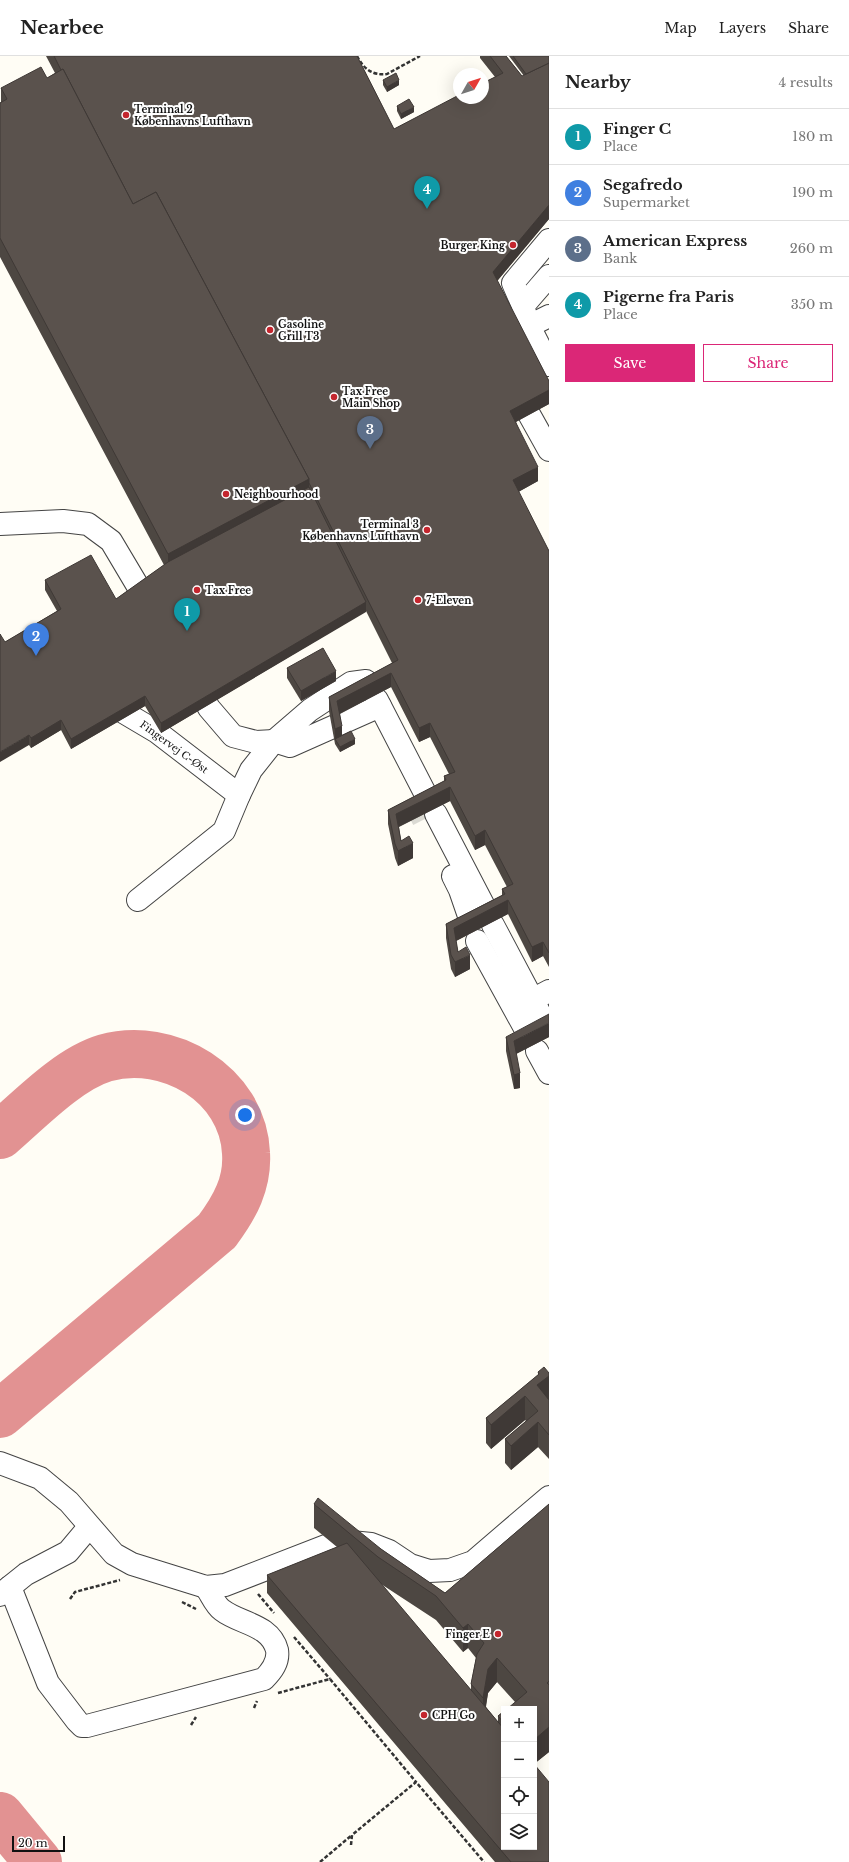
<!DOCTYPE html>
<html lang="en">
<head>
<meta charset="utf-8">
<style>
	body { margin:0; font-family:"Libre Baskerville",serif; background:#f2f2f2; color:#222 }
	.controls { position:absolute; right:12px; bottom:12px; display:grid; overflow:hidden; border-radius:0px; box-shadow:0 4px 16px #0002 }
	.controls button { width:36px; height:36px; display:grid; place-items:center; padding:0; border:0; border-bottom:1px solid #e0e0e0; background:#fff; color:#222; font:20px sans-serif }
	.compass { position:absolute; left:453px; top:12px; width:36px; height:36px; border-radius:50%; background:#fff; box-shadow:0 4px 16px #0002; rotate:51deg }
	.scale { position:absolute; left:12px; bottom:10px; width:53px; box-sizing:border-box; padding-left:4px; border:2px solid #111; border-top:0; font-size:11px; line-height:14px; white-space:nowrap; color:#111; -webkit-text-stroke:3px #fff; paint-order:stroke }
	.you { position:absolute; left:245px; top:1059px; width:14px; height:14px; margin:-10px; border:3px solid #fff; border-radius:50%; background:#1a73e8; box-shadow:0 0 0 6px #1a73e833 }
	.badge { display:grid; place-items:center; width:26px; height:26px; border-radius:50%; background:#db2777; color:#fff; font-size:13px; font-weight:700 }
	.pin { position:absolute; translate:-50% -33px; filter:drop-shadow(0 1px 2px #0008) }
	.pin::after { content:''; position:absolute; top:21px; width:14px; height:12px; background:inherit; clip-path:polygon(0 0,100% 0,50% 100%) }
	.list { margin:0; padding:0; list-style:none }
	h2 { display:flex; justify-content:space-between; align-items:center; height:52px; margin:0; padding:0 16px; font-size:17px }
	h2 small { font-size:13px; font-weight:400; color:#767676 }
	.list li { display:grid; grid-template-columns:26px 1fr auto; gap:12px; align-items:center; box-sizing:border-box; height:56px; padding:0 16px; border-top:1px solid #e0e0e0 }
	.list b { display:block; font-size:15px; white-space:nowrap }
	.list p { margin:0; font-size:13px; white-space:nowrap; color:#767676 }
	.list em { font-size:13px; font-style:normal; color:#767676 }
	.actions { display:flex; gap:8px; padding:12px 16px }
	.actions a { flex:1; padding:9px 0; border:1px solid #db2777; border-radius:0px; text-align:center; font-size:14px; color:#db2777 }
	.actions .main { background:#db2777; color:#fff }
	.icon { flex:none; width:22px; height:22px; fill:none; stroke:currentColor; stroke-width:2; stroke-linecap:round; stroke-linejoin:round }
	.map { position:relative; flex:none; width:549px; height:1806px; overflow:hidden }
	header { display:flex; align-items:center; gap:24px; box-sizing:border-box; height:56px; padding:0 20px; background:#fff; border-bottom:1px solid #e0e0e0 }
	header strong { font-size:19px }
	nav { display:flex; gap:22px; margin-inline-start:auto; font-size:14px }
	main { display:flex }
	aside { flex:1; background:#fff }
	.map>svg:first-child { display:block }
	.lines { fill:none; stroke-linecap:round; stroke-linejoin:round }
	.taxiway { stroke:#e29292; stroke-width:48 }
	.minor-tunnel { stroke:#dbdad3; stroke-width:22; stroke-dasharray:22 11; stroke-linecap:butt }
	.minor-casing { stroke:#444; stroke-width:24 }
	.path { stroke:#333; stroke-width:2.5; stroke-dasharray:4 2; stroke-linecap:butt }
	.minor { stroke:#fff; stroke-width:22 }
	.wall { fill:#4d4742; fill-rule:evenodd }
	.shaded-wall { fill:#3f3936 }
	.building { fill:#5a524d; stroke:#3f3936 }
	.poi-dot { fill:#c4262e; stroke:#fff; stroke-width:1.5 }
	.labels { text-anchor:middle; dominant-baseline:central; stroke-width:4; stroke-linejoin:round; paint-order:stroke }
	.poi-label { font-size:10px; font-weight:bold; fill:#111; stroke:#fff; text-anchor:start }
	.street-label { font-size:10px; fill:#111; stroke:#fff }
</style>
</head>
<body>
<header>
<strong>Nearbee</strong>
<nav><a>Map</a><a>Layers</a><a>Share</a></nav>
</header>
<main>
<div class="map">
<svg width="549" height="1806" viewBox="0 0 549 1806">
	<rect width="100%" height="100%" fill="#fffdf5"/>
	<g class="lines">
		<g class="taxiway">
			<path d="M 0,1079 C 29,1054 68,1013 105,1002 C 168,984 243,1028 246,1097 C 248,1127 235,1151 217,1175 L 0,1358"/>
			<path d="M 0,1760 L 38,1806"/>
		</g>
		<path class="minor-tunnel" d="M 414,746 L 423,764"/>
		<defs>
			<g id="minor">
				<path d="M 549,220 L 523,250 L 529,270 L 549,309"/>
				<path d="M 523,250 L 513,227 L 549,184"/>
				<path d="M 497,286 L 549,260"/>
				<path d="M 515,333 L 549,394"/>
				<path d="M 0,468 L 63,465 L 88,468 L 111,485 L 152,554"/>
				<path d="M 193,623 L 209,652 L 233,680 L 256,686 L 274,685"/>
				<path d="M 366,625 L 351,627 L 310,654 L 274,685 L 290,690 L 380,650"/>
				<path d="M 103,644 L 157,676 L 239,739 L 251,714 L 274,685"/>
				<path d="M 377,644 L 426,739"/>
				<path d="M 436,758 L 487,856"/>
				<path d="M 453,820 L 460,834 L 470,863"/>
				<path d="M 138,844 L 224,775 L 239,739"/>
				<path d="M 493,869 L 546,969"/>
				<path d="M 477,885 L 527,976"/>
				<path d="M 519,951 L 549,935"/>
				<path d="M 537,995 L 549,1017"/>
				<path d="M 0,1407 L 40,1422 L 69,1446 L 114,1498 L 132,1508 L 206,1531 L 225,1529 L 331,1488"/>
				<path d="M 351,1486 L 371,1488 L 389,1495 L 410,1509 L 429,1515 L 450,1514 L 473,1506 L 549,1441"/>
				<path d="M 10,1531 L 48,1627 L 77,1665 L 82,1670 L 87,1670 L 264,1623 C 272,1615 279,1606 277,1594 C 270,1568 240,1568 222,1554 C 215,1549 211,1538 206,1531"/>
				<path d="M 0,1539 L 26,1518 L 68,1496 L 89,1471"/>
			</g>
		</defs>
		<use href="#minor" class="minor-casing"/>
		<g class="path">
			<path d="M 357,0 C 363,12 372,20 387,18 L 420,0"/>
			<path d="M 258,1538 L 274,1557"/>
			<path d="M 70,1543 L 75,1536 L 120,1524"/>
			<path d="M 182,1546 L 196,1553"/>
			<path d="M 294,1581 L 330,1623"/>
			<path d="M 278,1637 L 330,1623 L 416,1726"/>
			<path d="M 254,1652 L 257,1645"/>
			<path d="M 191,1669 L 196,1661"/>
			<path d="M 351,1789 L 352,1779 L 416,1726 L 484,1806"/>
			<path d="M 320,1806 L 352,1779"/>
		</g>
		<use href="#minor" class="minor"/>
	</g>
	<g class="wall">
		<path d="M 46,0 L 357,0 L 394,73 L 495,21 L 480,2 L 480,0 L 506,0 L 522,20 L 524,20 L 509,0 L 549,0 L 549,163 L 497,225 L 549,325 L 549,348 L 516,366 L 538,425 L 518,436 L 549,495 L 549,911 L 543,900 L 532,906 L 508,858 L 456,885 L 458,896 L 470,913 L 455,921 L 451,913 L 446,882 L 446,868 L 502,839 L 502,833 L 507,831 L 485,789 L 475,794 L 450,745 L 399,771 L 401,785 L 413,802 L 398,810 L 395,802 L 388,768 L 388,754 L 444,725 L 444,720 L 449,718 L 430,681 L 419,686 L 391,631 L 340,658 L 342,679 L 355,688 L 340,696 L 335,688 L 329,655 L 329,641 L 392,607 L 366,555 L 161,677 L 145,650 L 71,693 L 61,674 L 31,692 L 29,689 L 5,586 L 57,555 L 45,534 L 45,524 L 116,543 L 164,509 L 0,201 L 0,47 L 1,46 L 1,32 L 47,22 L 55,17 Z"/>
		<path d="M 383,24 L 399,29 L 387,36 L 383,29 Z"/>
		<path d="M 397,50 L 414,56 L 401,63 L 397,55 Z"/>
		<path d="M 287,612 L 336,625 L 301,645 L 287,622 Z"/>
		<path d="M 506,981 L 549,981 L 516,998 L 520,1032 L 514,1033 L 506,995 Z"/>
		<path d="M 538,1316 L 549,1317 L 549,1403 L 538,1391 L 511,1414 L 505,1407 L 505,1383 L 526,1365 L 525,1364 L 491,1393 L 486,1387 L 486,1362 L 538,1319 Z"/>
		<path d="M 314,1448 L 381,1493 L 445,1537 L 549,1448 L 549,1696 L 534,1708 L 549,1806 L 495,1806 L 267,1537 L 267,1519 L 337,1491 L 314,1472 ZM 381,1528 L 436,1564 L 463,1596 L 468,1592 L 476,1602 L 471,1628 L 471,1634 ZM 497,1626 L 515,1646 L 534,1653 L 534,1791 L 504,1791 L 504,1655 L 498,1660 L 498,1666 L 486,1651 L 488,1637 Z"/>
	</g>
	<g class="shaded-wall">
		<path d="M 399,24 L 399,29 L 387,36 L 387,31 Z"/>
		<path d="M 414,51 L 414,56 L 401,63 L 401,58 Z"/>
		<path d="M 549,149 L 549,163 L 493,230 L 493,216 Z"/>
		<path d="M 549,334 L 549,348 L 510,369 L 510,355 Z"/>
		<path d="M 538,411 L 538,425 L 513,439 L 513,424 Z"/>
		<path d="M 309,423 L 309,441 L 168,516 L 168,498 Z"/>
		<path d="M 366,546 L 366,556 L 161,677 L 161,667 Z"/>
		<path d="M 336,615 L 336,625 L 301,645 L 301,635 Z"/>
		<path d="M 391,617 L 391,631 L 337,659 L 337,645 Z"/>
		<path d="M 145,640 L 145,650 L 71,693 L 71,683 Z"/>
		<path d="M 61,664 L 61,674 L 31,692 L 31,682 Z"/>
		<path d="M 430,667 L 430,681 L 419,686 L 419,672 Z"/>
		<path d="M 342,670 L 342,684 L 335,683 L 335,673 Z"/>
		<path d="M 29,679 L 29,689 L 0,706 L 0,696 Z"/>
		<path d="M 355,683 L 355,688 L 340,696 L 340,691 Z"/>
		<path d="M 450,731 L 450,745 L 396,772 L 396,758 Z"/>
		<path d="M 485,774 L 485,789 L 475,794 L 475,780 Z"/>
		<path d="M 413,787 L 413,802 L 398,810 L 398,795 Z"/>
		<path d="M 508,844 L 508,858 L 454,886 L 454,872 Z"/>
		<path d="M 543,886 L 543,900 L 532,906 L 532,891 Z"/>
		<path d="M 470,899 L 470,913 L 455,921 L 455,906 Z"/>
		<path d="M 549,967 L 549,981 L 514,999 L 514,985 Z"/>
		<path d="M 520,1017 L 520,1032 L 514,1033 L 514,1019 Z"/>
		<path d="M 549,1320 L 549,1344 L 537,1329 Z"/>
		<path d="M 525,1340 L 525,1364 L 491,1393 L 491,1369 Z"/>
		<path d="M 538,1366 L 538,1391 L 511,1414 L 511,1390 Z"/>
		<path d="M 468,1568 L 468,1592 L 463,1596 L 463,1572 Z"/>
		<path d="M 497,1602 L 497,1626 L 488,1637 L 483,1666 L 483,1642 L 488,1613 Z"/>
		<path d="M 549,1671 L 549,1696 L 534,1708 L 534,1684 Z"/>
	</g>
	<g class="building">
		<path d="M 54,0 L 357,0 L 394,73 L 459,39 L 459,42 L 483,42 L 483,27 L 503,17 L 490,0 L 506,0 L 522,20 L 549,7 L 549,149 L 493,216 L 549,325 L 549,334 L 510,355 L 538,411 L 513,424 L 549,495 L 549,897 L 543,886 L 532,891 L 508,844 L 454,872 L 458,896 L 466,891 L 470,899 L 455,906 L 451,899 L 446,868 L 505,838 L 502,833 L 513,828 L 485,774 L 475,780 L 450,731 L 396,758 L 401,785 L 409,780 L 413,787 L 398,795 L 395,788 L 388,754 L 446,724 L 444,720 L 455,716 L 430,667 L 419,672 L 391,617 L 337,645 L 342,670 L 335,673 L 329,641 L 398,604 L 309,427 L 309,423 L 156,136 L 133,148 L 63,13 L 61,14 Z"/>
		<path d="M 513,0 L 549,0 L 549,7 L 526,18 Z"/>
		<path d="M 41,11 L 47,22 L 63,13 L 133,148 L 156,136 L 309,423 L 168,498 L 0,182 L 0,47 L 7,43 L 1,32 Z"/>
		<path d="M 396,17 L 399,24 L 387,31 L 383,24 Z"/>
		<path d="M 409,43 L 414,51 L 401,58 L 397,50 Z"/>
		<path d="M 309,431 L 366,546 L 161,667 L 145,640 L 71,683 L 61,664 L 31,682 L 29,679 L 0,696 L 0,578 L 5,586 L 61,553 L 45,524 L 91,499 L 116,543 L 168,506 Z"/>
		<path d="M 323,592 L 336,615 L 301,635 L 287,612 Z"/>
		<path d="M 351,675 L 355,683 L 340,691 L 335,683 Z"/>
		<path d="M 549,958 L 549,967 L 514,985 L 520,1017 L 514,1019 L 506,981 Z"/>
		<path d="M 544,1311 L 549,1317 L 549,1320 L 537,1329 L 549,1344 L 549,1379 L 538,1366 L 511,1390 L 505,1383 L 538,1355 L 525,1340 L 491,1369 L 486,1362 L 539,1318 L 538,1316 Z"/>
		<path d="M 318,1442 L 381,1493 L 445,1537 L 549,1448 L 549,1625 L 547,1627 L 549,1629 L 549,1671 L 534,1684 L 534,1653 L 507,1653 L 527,1636 L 497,1602 L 488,1613 L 483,1642 L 471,1628 L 477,1598 L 484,1587 L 468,1568 L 463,1572 L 436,1540 L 378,1501 L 314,1448 Z"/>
		<path d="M 347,1487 L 504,1673 L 504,1791 L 534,1791 L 534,1708 L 549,1726 L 549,1806 L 511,1806 L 267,1519 Z"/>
		<path d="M 504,1655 L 504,1667 L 498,1660 Z"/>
	</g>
	<g class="poi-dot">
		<circle cx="126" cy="59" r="4"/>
		<circle cx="513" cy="189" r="4"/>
		<circle cx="270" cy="274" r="4"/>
		<circle cx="334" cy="341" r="4"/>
		<circle cx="226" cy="438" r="4"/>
		<circle cx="427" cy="474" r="4"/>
		<circle cx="197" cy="534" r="4"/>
		<circle cx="418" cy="544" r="4"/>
		<circle cx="498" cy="1578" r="4"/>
		<circle cx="424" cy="1659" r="4"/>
	</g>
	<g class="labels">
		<g class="poi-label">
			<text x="134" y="53">Terminal 2<tspan x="134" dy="12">Københavns Lufthavn</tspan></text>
			<text x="505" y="189" text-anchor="end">Burger King</text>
			<text x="278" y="268">Gasoline<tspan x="278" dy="12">Grill T3</tspan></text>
			<text x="342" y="335">Tax Free<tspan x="342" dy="12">Main Shop</tspan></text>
			<text x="234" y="438">Neighbourhood</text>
			<text x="419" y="468" text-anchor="end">Terminal 3<tspan x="419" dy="12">Københavns Lufthavn</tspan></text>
			<text x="205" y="534">Tax Free</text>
			<text x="426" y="544">7-Eleven</text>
			<text x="490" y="1578" text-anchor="end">Finger E</text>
			<text x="432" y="1659">CPH Go</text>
		</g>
		<g class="street-label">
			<text transform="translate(174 691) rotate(36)">Fingervej C-Øst</text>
		</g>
	</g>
</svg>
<div class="controls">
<button>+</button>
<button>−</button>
<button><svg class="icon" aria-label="locate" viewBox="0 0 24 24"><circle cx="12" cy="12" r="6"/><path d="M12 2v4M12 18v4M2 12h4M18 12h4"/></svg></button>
<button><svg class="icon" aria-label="layers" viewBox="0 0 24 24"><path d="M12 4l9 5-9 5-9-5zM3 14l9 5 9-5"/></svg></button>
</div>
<svg class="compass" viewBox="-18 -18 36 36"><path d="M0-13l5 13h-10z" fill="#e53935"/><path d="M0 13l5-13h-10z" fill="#767676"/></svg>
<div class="scale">20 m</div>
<div class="you"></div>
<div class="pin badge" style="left:187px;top:575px;background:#0f9aa8">1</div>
<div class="pin badge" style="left:36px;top:600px;background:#3f7fe0">2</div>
<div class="pin badge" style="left:370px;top:393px;background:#5c6f8a">3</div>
<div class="pin badge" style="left:427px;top:153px;background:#0f9aa8">4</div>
</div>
<aside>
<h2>Nearby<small>4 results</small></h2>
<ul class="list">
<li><span class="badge" style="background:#0f9aa8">1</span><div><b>Finger C</b><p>Place</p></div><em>180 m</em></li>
<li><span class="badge" style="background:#3f7fe0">2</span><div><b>Segafredo</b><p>Supermarket</p></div><em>190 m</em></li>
<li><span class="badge" style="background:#5c6f8a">3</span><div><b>American Express</b><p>Bank</p></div><em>260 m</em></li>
<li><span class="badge" style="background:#0f9aa8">4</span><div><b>Pigerne fra Paris</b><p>Place</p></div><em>350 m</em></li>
</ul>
<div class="actions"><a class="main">Save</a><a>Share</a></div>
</aside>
</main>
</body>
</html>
